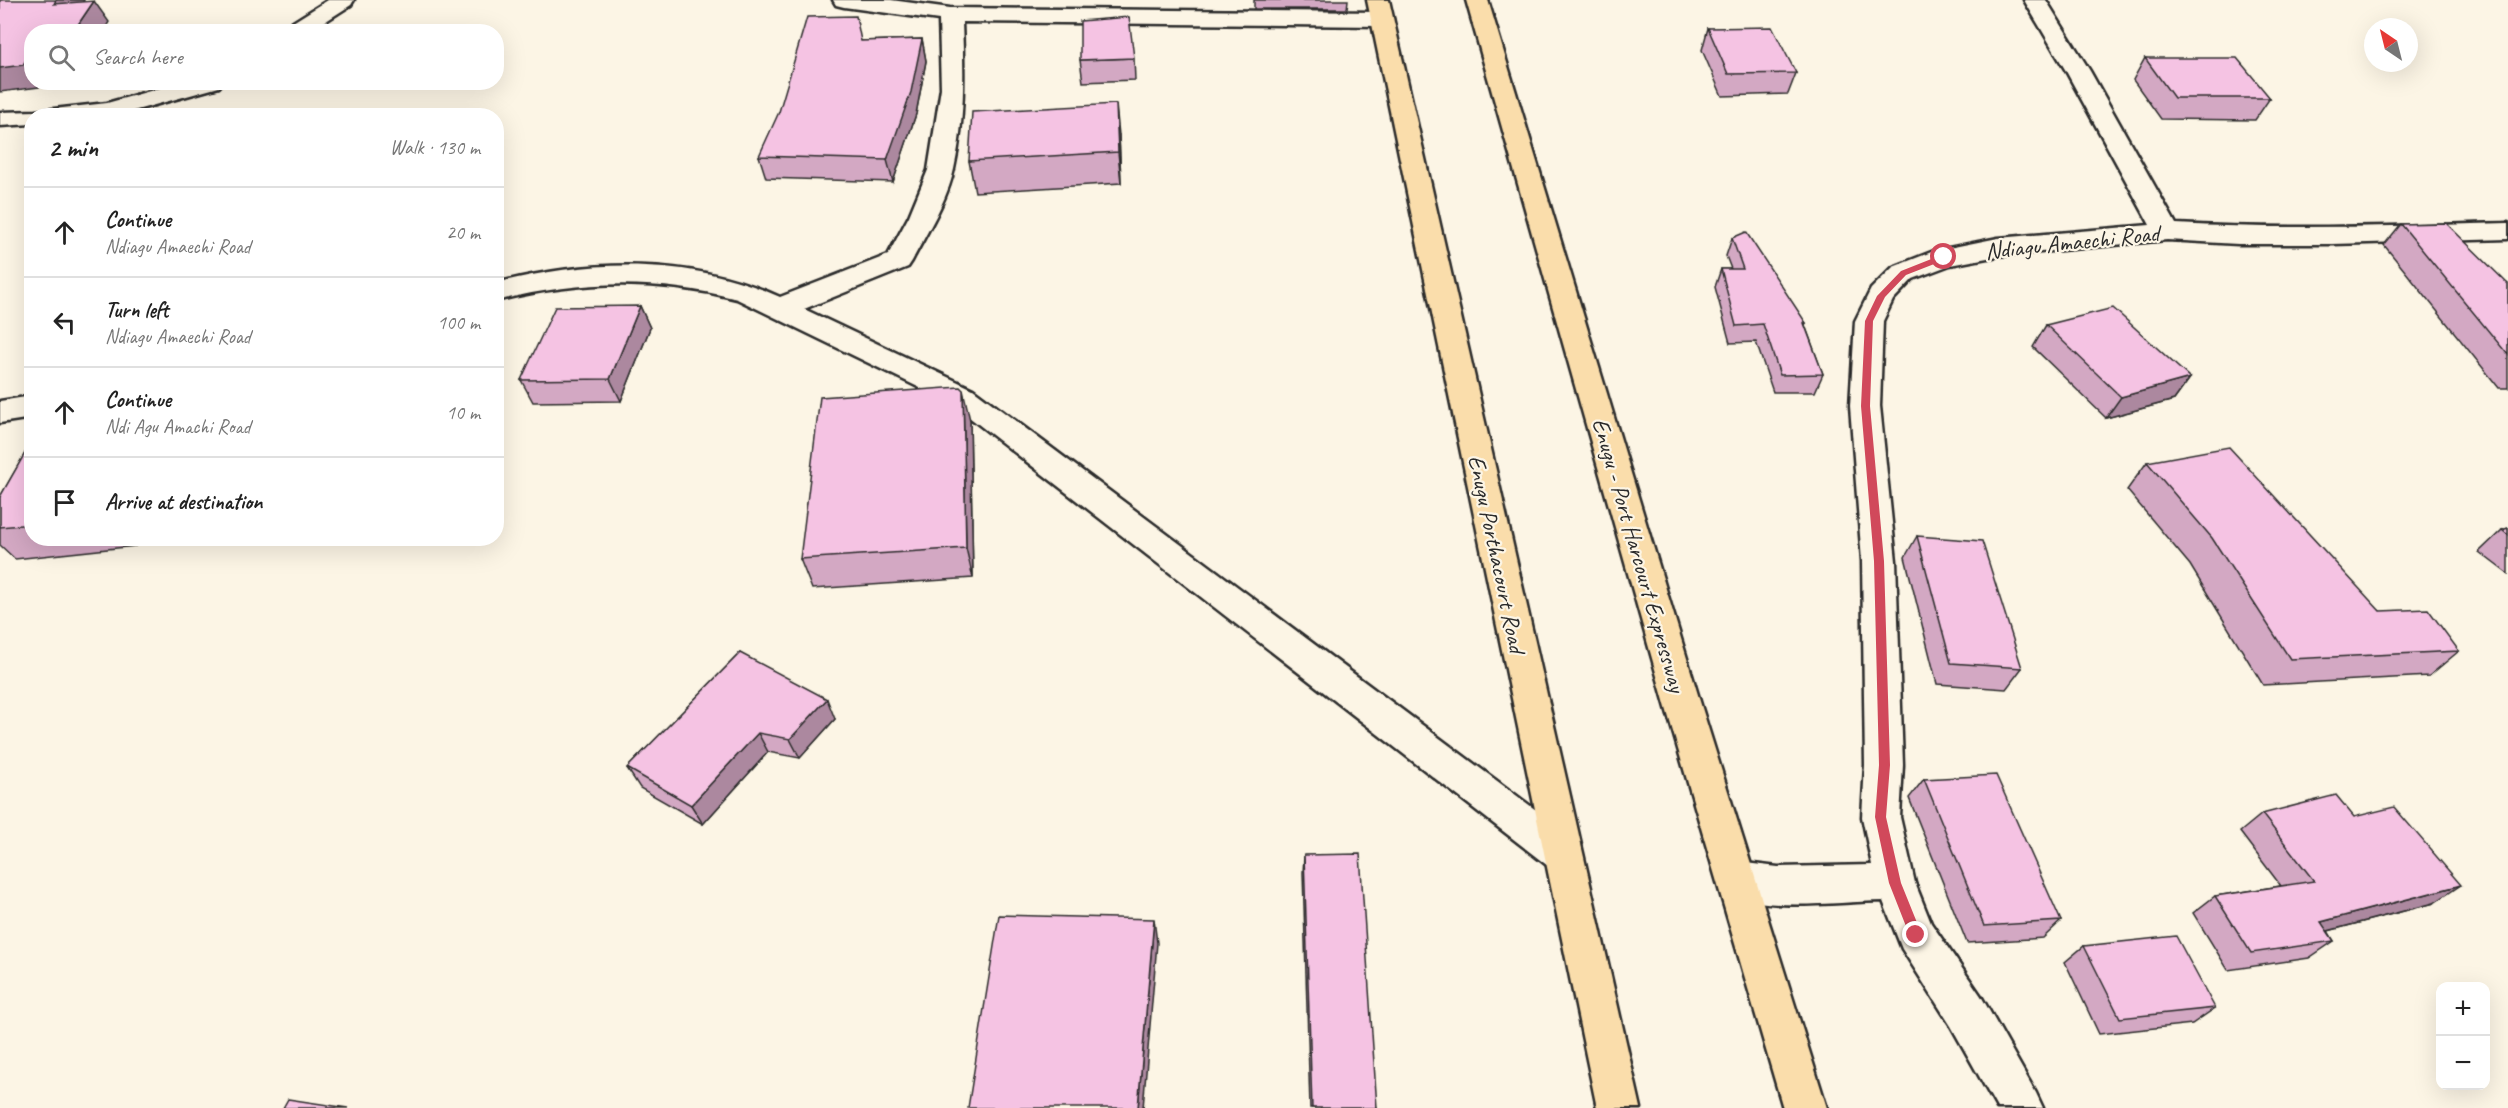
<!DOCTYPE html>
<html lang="en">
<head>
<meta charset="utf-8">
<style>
	body { margin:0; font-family:Caveat,sans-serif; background:#f2f2f2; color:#222 }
	.controls { position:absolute; right:18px; bottom:18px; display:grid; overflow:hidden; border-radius:12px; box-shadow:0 6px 24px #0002 }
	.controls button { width:54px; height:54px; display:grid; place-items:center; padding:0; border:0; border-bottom:2px solid #e0e0e0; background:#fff; color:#222; font:30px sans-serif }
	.compass { position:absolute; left:2364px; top:18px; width:54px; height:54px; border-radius:50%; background:#fff; box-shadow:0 6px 24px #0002; rotate:325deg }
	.stop { position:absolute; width:18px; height:18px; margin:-14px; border:4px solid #d1495b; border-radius:50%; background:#fff }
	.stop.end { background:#d1495b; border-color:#fff; box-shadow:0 2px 6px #0008 }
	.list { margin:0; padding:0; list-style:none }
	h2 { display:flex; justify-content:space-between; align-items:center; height:78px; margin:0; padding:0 24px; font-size:26px }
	h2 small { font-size:20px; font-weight:400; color:#767676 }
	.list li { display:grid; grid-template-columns:39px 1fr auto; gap:18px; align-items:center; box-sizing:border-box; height:90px; padding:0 24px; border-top:2px solid #e0e0e0 }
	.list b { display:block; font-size:22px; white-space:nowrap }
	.list p { margin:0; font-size:20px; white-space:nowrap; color:#767676 }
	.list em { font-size:20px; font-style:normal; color:#767676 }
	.icon { flex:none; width:33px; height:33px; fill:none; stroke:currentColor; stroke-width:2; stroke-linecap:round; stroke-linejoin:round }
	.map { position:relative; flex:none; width:2508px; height:1108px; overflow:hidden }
	.search { position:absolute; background:#fff; box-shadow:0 6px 24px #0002; left:24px; top:24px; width:480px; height:66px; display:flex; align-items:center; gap:15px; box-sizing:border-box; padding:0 21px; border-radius:24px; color:#767676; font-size:22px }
	.panel { position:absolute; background:#fff; box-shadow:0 6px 24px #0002; left:24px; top:108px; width:480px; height:438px; border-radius:24px }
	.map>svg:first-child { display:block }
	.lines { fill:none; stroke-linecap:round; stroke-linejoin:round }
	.street-casing { stroke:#2b2b2b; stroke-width:5 }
	.highway-casing { stroke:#2b2b2b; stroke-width:5 }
	.street { fill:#fcf5e5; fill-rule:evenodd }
	.highway { fill:#faddab; fill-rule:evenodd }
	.wall { fill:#d3a8c3; stroke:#2b2b2b; stroke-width:1.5 }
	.shaded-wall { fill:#ac889f; stroke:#2b2b2b; stroke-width:1.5 }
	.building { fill:#f5c3e3; stroke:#2b2b2b; stroke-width:1.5 }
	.route { fill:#d1495b }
	.labels { text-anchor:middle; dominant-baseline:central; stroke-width:4.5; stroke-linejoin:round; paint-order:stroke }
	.street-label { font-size:24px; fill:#2b2b2b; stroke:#fcf5e5 }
</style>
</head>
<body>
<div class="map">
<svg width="2508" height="1108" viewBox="0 0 2508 1108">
	<rect width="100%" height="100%" fill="#fcf5e5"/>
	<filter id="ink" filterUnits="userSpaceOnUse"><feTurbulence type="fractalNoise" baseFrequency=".0167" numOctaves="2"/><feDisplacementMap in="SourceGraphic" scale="12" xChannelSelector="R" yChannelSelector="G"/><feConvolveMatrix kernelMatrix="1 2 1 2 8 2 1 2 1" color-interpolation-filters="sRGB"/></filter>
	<g filter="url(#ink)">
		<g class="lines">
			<defs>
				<g id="street">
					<path d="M 328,0 L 354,0 L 351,5 L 309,32 L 282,32 L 285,27 Z"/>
					<path d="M 833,0 L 891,0 L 950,8 L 1382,12 L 1390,14 L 1393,19 L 1390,24 L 1382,26 L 962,22 C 964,71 965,120 954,169 C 947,201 927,232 912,261 L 908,267 L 804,309 L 973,389 L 1576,840 L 1581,853 L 1576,866 L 1562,871 L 1548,866 L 951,403 L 737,299 C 657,278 577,280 496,301 L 496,283 C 589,259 692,256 780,297 L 888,255 L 909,216 L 928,170 L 941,88 L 939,20 L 844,7 L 836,5 Z"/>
					<path d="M 2024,0 L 2046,0 L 2090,71 L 2176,224 C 2287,230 2397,226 2508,223 L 2508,239 L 2333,244 L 2238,244 L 2167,240 L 1998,256 L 1950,265 L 1913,279 L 1893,300 L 1883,321 L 1880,406 L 1896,561 L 1903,765 L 1900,817 L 1915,883 L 1931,923 L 1981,996 L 2036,1093 L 2043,1108 L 1997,1108 L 1951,1026 L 1902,949 L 1883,901 C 1831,902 1772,912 1723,893 L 1717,880 L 1723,867 L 1737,862 L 1778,867 L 1872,865 L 1862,817 L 1865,765 L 1862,561 L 1850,406 L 1855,321 L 1871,289 L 1893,267 L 1934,251 L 1998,238 L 2150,225 L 2066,71 Z"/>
					<path d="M 182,82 L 223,82 L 219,87 L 115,116 L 32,116 L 32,124 L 0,126 L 0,112 L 36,111 L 107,103 Z"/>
					<path d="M 32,396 L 32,418 L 0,423 L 0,401 Z"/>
				</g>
				<g id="highway">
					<path d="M 1367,0 L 1389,0 L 1641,1108 L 1597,1108 Z"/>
					<path d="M 1466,0 L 1488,0 L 1702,708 L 1827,1108 L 1783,1108 L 1666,708 Z"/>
				</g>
			</defs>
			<use href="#street" class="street-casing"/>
			<use href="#highway" class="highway-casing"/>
			<use href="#street" class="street"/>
			<use href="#highway" class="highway"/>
		</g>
		<g class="wall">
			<path d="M 1254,0 L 1348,0 L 1347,9 L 1254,9 Z"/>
			<path d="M 1708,28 L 1796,73 L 1788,94 L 1722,96 L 1702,50 Z"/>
			<path d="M 922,39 L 926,61 L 916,114 L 893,182 L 766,178 L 759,156 L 861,41 Z"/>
			<path d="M 1134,58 L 1135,80 L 1083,82 L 1080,60 Z"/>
			<path d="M 2145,58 L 2270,98 L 2255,120 L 2161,119 L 2133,80 Z"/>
			<path d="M 1119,135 L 1121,183 L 975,192 L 969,161 Z"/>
			<path d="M 2401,224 L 2508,284 L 2508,388 L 2499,388 L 2384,245 Z"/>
			<path d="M 1732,238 L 1806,323 L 1805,325 L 1823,374 L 1815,392 L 1773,392 L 1756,342 L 1730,343 L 1715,287 L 1721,269 L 1731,269 L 1726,256 Z"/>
			<path d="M 640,306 L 650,328 L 621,401 L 533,402 L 521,380 Z"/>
			<path d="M 2046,325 L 2190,378 L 2174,400 L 2106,418 L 2033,347 Z"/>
			<path d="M 970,420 L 973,578 L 812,589 L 800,559 Z"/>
			<path d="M 32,441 L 32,538 L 138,538 L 135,546 L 15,559 L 0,545 L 0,497 Z"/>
			<path d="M 2147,462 L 2380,611 L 2459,651 L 2429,676 L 2263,685 L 2190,565 L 2127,490 Z"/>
			<path d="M 2508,528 L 2508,574 L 2479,552 L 2502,530 Z"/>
			<path d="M 1917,536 L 2022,668 L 2006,689 L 1937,684 L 1905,557 Z"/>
			<path d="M 740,653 L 835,719 L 800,758 L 768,752 L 703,824 L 640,788 L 627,768 Z"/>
			<path d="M 1924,779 L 2061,921 L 2043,938 L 1967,943 L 1909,798 Z"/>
			<path d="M 2262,814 L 2354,817 L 2434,903 L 2328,931 L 2334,941 L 2309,958 L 2228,970 L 2193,913 L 2215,896 L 2281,886 L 2240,832 Z"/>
			<path d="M 1304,855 L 1377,1108 L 1310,1108 L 1303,873 Z"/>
			<path d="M 2084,946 L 2215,1008 L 2192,1024 L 2099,1034 L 2065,962 Z"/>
		</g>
		<g class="shaded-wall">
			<path d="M 56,0 L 84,0 L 69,26 L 54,4 Z"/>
			<path d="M 94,1 L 109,22 L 103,32 L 73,32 Z"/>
			<path d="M 922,39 L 926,61 L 916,114 L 893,182 L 887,160 Z"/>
			<path d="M 30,53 L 32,53 L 32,82 L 42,82 L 39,87 L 0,92 L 0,68 Z"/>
			<path d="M 1116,104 L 1119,135 L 1121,183 L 1118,152 Z"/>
			<path d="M 640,306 L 650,328 L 621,401 L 610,379 Z"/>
			<path d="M 2190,378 L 2174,400 L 2106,418 L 2121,397 Z"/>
			<path d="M 963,390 L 970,420 L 973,578 L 966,548 Z"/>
			<path d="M 127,538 L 138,538 L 135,546 Z"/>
			<path d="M 827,699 L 835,719 L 800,758 L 790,739 Z"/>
			<path d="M 758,733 L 768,752 L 703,824 L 691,805 Z"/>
			<path d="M 2461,885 L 2434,903 L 2297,939 L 2321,922 Z"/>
			<path d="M 1154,919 L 1157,943 L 1143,1108 L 1138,1108 Z"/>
		</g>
		<g class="building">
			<path d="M 0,0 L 56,0 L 54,4 L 94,1 L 73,32 L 32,32 L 32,53 L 30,53 L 23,65 L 0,68 Z"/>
			<path d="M 856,16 L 861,41 L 922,39 L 911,92 L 887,160 L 759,156 L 779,112 L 807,17 Z"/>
			<path d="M 1129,17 L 1134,58 L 1080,60 L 1080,21 Z"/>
			<path d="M 1772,27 L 1796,73 L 1728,74 L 1708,28 Z"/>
			<path d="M 2145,58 L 2237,58 L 2270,98 L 2174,98 Z"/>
			<path d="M 1116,104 L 1118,152 L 969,161 L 972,112 Z"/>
			<path d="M 2446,223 L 2508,284 L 2508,355 L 2401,224 Z"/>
			<path d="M 1746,232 L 1806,323 L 1804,323 L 1823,374 L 1780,375 L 1763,324 L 1736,326 L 1721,269 L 1743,269 L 1732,238 Z"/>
			<path d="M 640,306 L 610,379 L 521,380 L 555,307 Z"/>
			<path d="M 2113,308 L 2190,378 L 2121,397 L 2046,325 Z"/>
			<path d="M 960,387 L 963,390 L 966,548 L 800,559 L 820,397 Z"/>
			<path d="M 32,441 L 32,524 L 0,527 L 0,497 Z"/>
			<path d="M 2229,447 L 2380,611 L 2428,609 L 2459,651 L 2290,659 L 2212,538 L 2147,462 Z"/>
			<path d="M 2508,528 L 2508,535 L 2502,530 Z"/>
			<path d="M 1917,536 L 1982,541 L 2022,668 L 1951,663 Z"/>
			<path d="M 740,653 L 827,699 L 790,739 L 758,733 L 691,805 L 627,768 Z"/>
			<path d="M 1996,775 L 2061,921 L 1984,926 L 1924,779 Z"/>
			<path d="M 2336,795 L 2354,817 L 2394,807 L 2461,885 L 2321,922 L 2334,941 L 2251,953 L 2215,896 L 2314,881 L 2262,814 Z"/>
			<path d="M 1360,854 L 1377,1108 L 1312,1108 L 1304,855 Z"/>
			<path d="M 999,915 L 1154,919 L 1138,1108 L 968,1108 Z"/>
			<path d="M 2176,936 L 2215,1008 L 2120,1018 L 2084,946 Z"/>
			<path d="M 288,1099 L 348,1108 L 283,1108 Z"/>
		</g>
	</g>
	<path class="route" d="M 1944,254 L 1948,257 L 1947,259 L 1906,275 L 1885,297 L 1873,321 L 1870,406 L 1884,561 L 1890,765 L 1886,817 L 1901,883 L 1922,935 L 1916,940 L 1911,939 L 1889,883 L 1875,817 L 1879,765 L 1874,561 L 1861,406 L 1865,321 L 1877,296 L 1901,271 Z"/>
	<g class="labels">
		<g class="street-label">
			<text transform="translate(2072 242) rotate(-6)">Ndiagu Amaechi Road</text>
			<text transform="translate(1497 554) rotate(78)">Enugu Porthacourt Road</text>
			<text transform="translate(1639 555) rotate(74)">Enugu - Port Harcourt Expressway</text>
		</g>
	</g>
</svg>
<div class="controls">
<button>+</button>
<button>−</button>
</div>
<svg class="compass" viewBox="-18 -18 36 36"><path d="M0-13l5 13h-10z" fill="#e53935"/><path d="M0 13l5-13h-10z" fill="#767676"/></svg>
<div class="stop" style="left:1944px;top:257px"></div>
<div class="stop end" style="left:1916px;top:935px"></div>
<div class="search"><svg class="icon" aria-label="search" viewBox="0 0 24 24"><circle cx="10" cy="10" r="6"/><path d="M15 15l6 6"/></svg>Search here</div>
<section class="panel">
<h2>2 min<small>Walk · 130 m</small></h2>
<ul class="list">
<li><svg class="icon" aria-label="ahead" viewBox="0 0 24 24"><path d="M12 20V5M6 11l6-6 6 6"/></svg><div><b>Continue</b><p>Ndiagu Amaechi Road</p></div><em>20 m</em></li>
<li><svg class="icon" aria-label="left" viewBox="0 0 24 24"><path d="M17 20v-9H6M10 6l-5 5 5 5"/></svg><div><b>Turn left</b><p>Ndiagu Amaechi Road</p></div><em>100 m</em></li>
<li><svg class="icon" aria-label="ahead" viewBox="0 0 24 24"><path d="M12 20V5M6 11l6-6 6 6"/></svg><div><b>Continue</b><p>Ndi Agu Amachi Road</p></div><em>10 m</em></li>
<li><svg class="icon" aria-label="arrive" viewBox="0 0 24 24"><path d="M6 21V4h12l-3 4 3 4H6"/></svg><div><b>Arrive at destination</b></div></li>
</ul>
</section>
</div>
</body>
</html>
